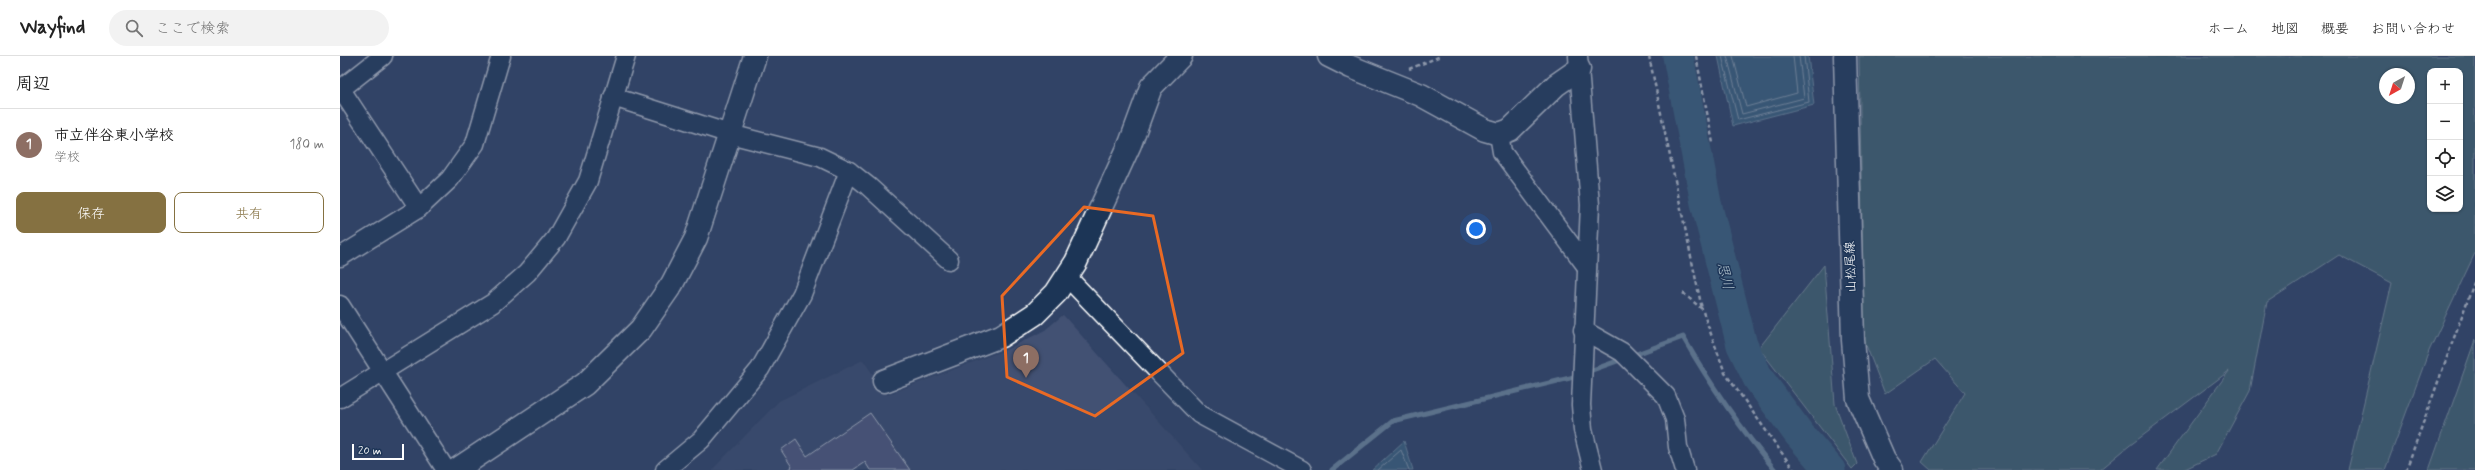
<!DOCTYPE html>
<html lang="ja">
<head>
<meta charset="utf-8">
<style>
	body { margin:0; font-family:Mynerve,"Klee One",sans-serif; background:#f2f2f2; color:#222 }
	.controls { position:absolute; right:12px; top:12px; display:grid; overflow:hidden; border-radius:8px; box-shadow:0 1px 3px #0004 }
	.controls button { width:36px; height:36px; display:grid; place-items:center; padding:0; border:0; border-bottom:1px solid #e0e0e0; background:#fff; color:#222; font:20px sans-serif }
	.compass { position:absolute; left:2039px; top:12px; width:36px; height:36px; border-radius:50%; background:#fff; box-shadow:0 1px 3px #0004; rotate:219deg }
	.scale { position:absolute; left:12px; bottom:10px; width:52px; box-sizing:border-box; padding-left:4px; border:2px solid #fff; border-top:0; font-size:11px; line-height:14px; white-space:nowrap; color:#fff; -webkit-text-stroke:3px #1d3557; paint-order:stroke }
	.you { position:absolute; left:1136px; top:173px; width:14px; height:14px; margin:-10px; border:3px solid #fff; border-radius:50%; background:#1a73e8; box-shadow:0 0 0 6px #1a73e833 }
	.badge { display:grid; place-items:center; width:26px; height:26px; border-radius:50%; background:#857141; color:#fff; font-size:13px; font-weight:700 }
	.pin { position:absolute; translate:-50% -33px; filter:drop-shadow(0 1px 2px #0008) }
	.pin::after { content:''; position:absolute; top:21px; width:14px; height:12px; background:inherit; clip-path:polygon(0 0,100% 0,50% 100%) }
	.list { margin:0; padding:0; list-style:none }
	h2 { display:flex; justify-content:space-between; align-items:center; height:52px; margin:0; padding:0 16px; font-size:17px }
	h2 small { font-size:13px; font-weight:400; color:#767676 }
	.list li { display:grid; grid-template-columns:26px 1fr auto; gap:12px; align-items:center; box-sizing:border-box; height:72px; padding:0 16px; border-top:1px solid #e0e0e0 }
	.list b { display:block; font-size:15px; white-space:nowrap }
	.list p { margin:0; font-size:13px; white-space:nowrap; color:#767676 }
	.list em { font-size:13px; font-style:normal; color:#767676 }
	.actions { display:flex; gap:8px; padding:12px 16px }
	.actions a { flex:1; padding:9px 0; border:1px solid #857141; border-radius:8px; text-align:center; font-size:14px; color:#857141 }
	.actions .main { background:#857141; color:#fff }
	.icon { flex:none; width:22px; height:22px; fill:none; stroke:currentColor; stroke-width:2; stroke-linecap:round; stroke-linejoin:round }
	.map { position:relative; flex:none; width:2135px; height:414px; overflow:hidden }
	header { display:flex; align-items:center; gap:24px; box-sizing:border-box; height:56px; padding:0 20px; background:#fff; border-bottom:1px solid #e0e0e0 }
	header strong { font-size:19px }
	nav { display:flex; gap:22px; margin-inline-start:auto; font-size:14px }
	.search { width:280px; height:36px; background:#f2f2f2; display:flex; align-items:center; gap:10px; box-sizing:border-box; padding:0 14px; border-radius:22px; color:#767676; font-size:15px }
	main { display:flex }
	aside { flex:1; background:#fff }
	.map>svg:first-child { display:block }
	.built { fill:#435173 }
	.green { fill:#4b7073; stroke:#a5b8b9; fill-rule:evenodd }
	.water { fill:#426e87; stroke:#8ea8b7 }
	.lines { fill:none; stroke-linecap:round; stroke-linejoin:round }
	.shore { stroke:#b3c5cf; stroke-width:1 }
	.stream { stroke:#8ea8b7; stroke-width:5 }
	.river { stroke:#426e87; stroke-width:31 }
	.building { fill:#606388; stroke:#fff }
	.minor-casing { stroke:#fff; stroke-width:21 }
	.tertiary-casing { stroke:#fff; stroke-width:25 }
	.secondary-casing { stroke:#fff; stroke-width:25 }
	.path { stroke:#fff; stroke-width:2.5; stroke-dasharray:4 3; stroke-linecap:butt }
	.minor { stroke:#1d3557; stroke-width:18 }
	.tertiary { stroke:#1d3557; stroke-width:22 }
	.secondary { stroke:#1d3557; stroke-width:22 }
	.marked { fill:none; stroke:#ea6a24; stroke-width:3; stroke-linejoin:round }
	.labels { text-anchor:middle; dominant-baseline:central; stroke-width:3; stroke-linejoin:round; paint-order:stroke }
	.street-label { font-size:13px; fill:#fff; stroke:#1d3557 }
	.water-label { font-size:14px; font-style:italic; fill:#b3c5cf; stroke:#1d3557 }
</style>
</head>
<body>
<header>
<strong>Wayfind</strong>
<div class="search"><svg class="icon" aria-label="search" viewBox="0 0 24 24"><circle cx="10" cy="10" r="6"/><path d="M15 15l6 6"/></svg>ここで検索</div>
<nav><a>ホーム</a><a>地図</a><a>概要</a><a>お問い合わせ</a></nav>
</header>
<main>
<aside>
<h2>周辺<small></small></h2>
<ul class="list">
<li><span class="badge" style="background:#8d6e63">1</span><div><b>市立伴谷東小学校</b><p>学校</p></div><em>180 m</em></li>
</ul>
<div class="actions"><a class="main">保存</a><a>共有</a></div>
</aside>
<div class="map">
<svg width="2135" height="414" viewBox="0 0 2135 414">
	<rect width="100%" height="100%" fill="#314366"/>
	<filter id="ink" filterUnits="userSpaceOnUse"><feTurbulence type="fractalNoise" baseFrequency=".025" numOctaves="2"/><feDisplacementMap in="SourceGraphic" scale="8" xChannelSelector="R" yChannelSelector="G"/><feConvolveMatrix kernelMatrix="1 2 1 2 8 2 1 2 1" color-interpolation-filters="sRGB"/></filter>
	<g filter="url(#ink)">
		<path class="built" d="M 723,259 L 862,414 L 372,414 L 439,345 L 523,304 L 547,339 L 670,292 L 705,274 Z"/>
		<g class="green">
			<path d="M 1519,0 L 2135,0 L 2135,197 L 2089,295 L 2045,414 L 2008,414 L 2052,227 L 1999,199 L 1927,246 L 1910,335 L 1876,398 L 1843,414 L 1817,414 L 1889,315 L 1789,390 L 1760,414 L 1591,414 L 1582,406 L 1625,337 L 1595,303 L 1545,338 L 1524,284 ZM 2090,15 L 2120,15 L 2120,153 L 2090,153 ZM 2045,18 L 2069,18 L 2069,42 L 2045,42 Z"/>
			<path d="M 1484,209 L 1495,348 L 1517,408 L 1512,413 L 1419,292 Z"/>
			<path d="M 2135,284 L 2135,414 L 2089,414 Z"/>
		</g>
		<g class="water">
			<path d="M 1378,0 L 1468,0 L 1474,49 L 1393,70 Z"/>
			<path d="M 1064,385 L 1073,414 L 1032,414 Z"/>
		</g>
		<g class="lines">
			<g class="shore">
				<path d="M 1382,0 L 1398,64 L 1469,46 L 1464,0"/>
				<path d="M 1387,0 L 1402,58 L 1464,42 L 1459,0"/>
				<path d="M 1393,0 L 1406,51 L 1457,37 L 1453,0"/>
				<path d="M 1038,414 L 1061,394 L 1069,414"/>
			</g>
			<g class="stream">
				<path d="M 1291,300 L 1343,281 C 1370,328 1400,372 1435,414"/>
				<path d="M 992,414 L 1053,365 L 1230,322 L 1283,303"/>
			</g>
			<path class="river" d="M 1338,0 L 1366,147 L 1402,289 L 1418,322 L 1459,378 L 1490,414"/>
		</g>
		<path class="building" d="M 530,357 L 570,414 L 530,414 L 525,406 L 513,414 L 448,414 L 452,411 L 441,394 L 456,383 L 467,400 Z"/>
		<g class="lines">
			<defs>
				<g id="minor">
					<path d="M 1238,0 L 1250,149 L 1241,349 L 1243,374 L 1253,414"/>
					<path d="M 0,32 L 79,152"/>
					<path d="M 1,33 L 43,0"/>
					<path d="M 273,41 L 390,78 L 480,101 L 509,115 L 528,130 L 609,204"/>
					<path d="M 1159,78 L 1162,96 L 1247,211"/>
					<path d="M 0,201 L 79,152 L 110,123 L 135,88 L 161,0"/>
					<path d="M 728,222 L 859,358 L 962,414"/>
					<path d="M 0,249 L 106,414"/>
					<path d="M 1243,274 L 1282,296 L 1326,340 L 1335,363 L 1338,391 L 1345,414"/>
					<path d="M 0,342 L 153,247 L 187,217 L 216,182 L 248,125 L 286,0"/>
					<path d="M 325,414 L 361,384 L 420,313 L 462,238 L 509,115"/>
				</g>
				<g id="tertiary">
					<path d="M 989,0 L 1011,11 L 1081,39 L 1145,74 L 1159,78 L 1170,74 L 1216,29 L 1239,13"/>
					<path d="M 544,325 L 661,280 L 695,258 L 716,237 L 736,206 L 790,88 L 811,31 L 841,0"/>
					<path d="M 116,414 L 245,328 L 301,273 L 332,228 L 356,182 L 415,0"/>
				</g>
				<path id="secondary" d="M 1505,0 L 1513,284 L 1518,343 L 1544,403 L 1552,414"/>
			</defs>
			<use href="#minor" class="minor-casing"/>
			<use href="#tertiary" class="tertiary-casing"/>
			<use href="#secondary" class="secondary-casing"/>
			<g class="path">
				<path d="M 1309,0 L 1362,253"/>
				<path d="M 1356,0 L 1373,87"/>
				<path d="M 1069,13 L 1101,0"/>
				<path d="M 1343,237 L 1362,253 L 1385,317 L 1454,414"/>
				<path d="M 2066,414 L 2135,224"/>
			</g>
			<use href="#minor" class="minor"/>
			<use href="#tertiary" class="tertiary"/>
			<use href="#secondary" class="secondary"/>
		</g>
	</g>
	<path d="M0 0H2135V414H0ZM 744,151 L 813,160 L 843,297 L 755,360 L 667,321 L 662,240 Z" fill="#314366" fill-opacity=".55" fill-rule="evenodd"/>
	<path class="marked" d="M 744,151 L 813,160 L 843,297 L 755,360 L 667,321 L 662,240 Z"/>
	<g class="labels">
		<g class="street-label">
			<text transform="translate(1511 211) rotate(-92)">山松尾線</text>
		</g>
		<g class="water-label">
			<text transform="translate(1385 220) rotate(76)">思川</text>
		</g>
	</g>
</svg>
<div class="controls">
<button>+</button>
<button>−</button>
<button><svg class="icon" aria-label="locate" viewBox="0 0 24 24"><circle cx="12" cy="12" r="6"/><path d="M12 2v4M12 18v4M2 12h4M18 12h4"/></svg></button>
<button><svg class="icon" aria-label="layers" viewBox="0 0 24 24"><path d="M12 4l9 5-9 5-9-5zM3 14l9 5 9-5"/></svg></button>
</div>
<svg class="compass" viewBox="-18 -18 36 36"><path d="M0-13l5 13h-10z" fill="#e53935"/><path d="M0 13l5-13h-10z" fill="#767676"/></svg>
<div class="scale">20 m</div>
<div class="you"></div>
<div class="pin badge" style="left:686px;top:322px;background:#8d6e63">1</div>
</div>
</main>
</body>
</html>
